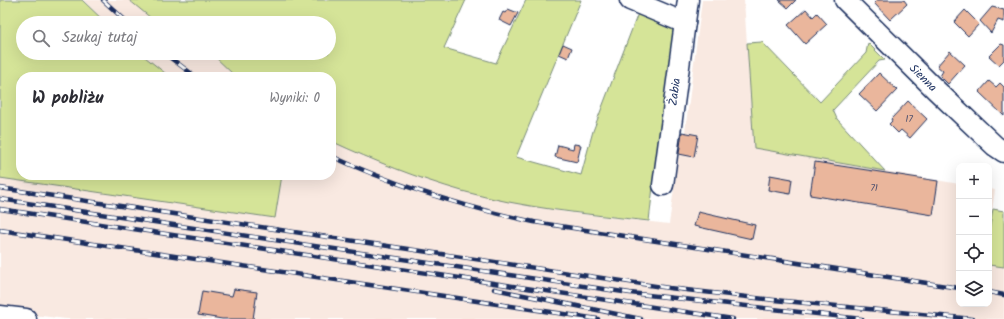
<!DOCTYPE html>
<html lang="pl">
<head>
<meta charset="utf-8">
<style>
	body { margin:0; font-family:Kalam,sans-serif; background:#f7f7f7; color:#2b2b33 }
	.controls { position:absolute; right:12px; bottom:12px; display:grid; overflow:hidden; border-radius:8px; box-shadow:0 4px 16px #0002 }
	.controls button { width:36px; height:36px; display:grid; place-items:center; padding:0; border:0; border-bottom:1px solid #e1e1e2; background:#fff; color:#2b2b33; font:20px sans-serif }
	.list { margin:0; padding:0; list-style:none }
	h2 { display:flex; justify-content:space-between; align-items:center; height:52px; margin:0; padding:0 16px; font-size:17px }
	h2 small { font-size:13px; font-weight:400; color:#7c7c81 }
	.icon { flex:none; width:22px; height:22px; fill:none; stroke:currentColor; stroke-width:2; stroke-linecap:round; stroke-linejoin:round }
	.map { position:relative; flex:none; width:1004px; height:319px; overflow:hidden }
	.search { position:absolute; background:#fff; box-shadow:0 4px 16px #0002; left:16px; top:16px; width:320px; height:44px; display:flex; align-items:center; gap:10px; box-sizing:border-box; padding:0 14px; border-radius:22px; color:#7c7c81; font-size:15px }
	.panel { position:absolute; background:#fff; box-shadow:0 4px 16px #0002; left:16px; top:72px; width:320px; height:108px; border-radius:16px }
	.map>svg:first-child { display:block }
	.built { fill:#f9e9e1 }
	.green { fill:#d5e498; stroke:#788a7b }
	.building { fill:#eab69c; stroke:#1b2f5e }
	.lines { fill:none; stroke-linecap:round; stroke-linejoin:round }
	.minor-casing { stroke:#1b2f5e; stroke-width:23 }
	.minor { stroke:#fff; stroke-width:20 }
	.rail-casing { stroke:#1b2f5e; stroke-width:4.5 }
	.rail { stroke:#fff; stroke-width:3; stroke-dasharray:9; stroke-linecap:butt }
	.labels { text-anchor:middle; dominant-baseline:central; stroke-width:3.5; stroke-linejoin:round; paint-order:stroke }
	.number-label { font-size:10px; fill:#4f516e }
	.street-label { font-size:12px; fill:#1b2f5e; stroke:#fff }
</style>
</head>
<body>
<div class="map">
<svg width="1004" height="319" viewBox="0 0 1004 319">
	<rect width="100%" height="100%" fill="#fff"/>
	<filter id="ink" filterUnits="userSpaceOnUse"><feTurbulence type="fractalNoise" baseFrequency=".025" numOctaves="2"/><feDisplacementMap in="SourceGraphic" scale="8" xChannelSelector="R" yChannelSelector="G"/><feConvolveMatrix kernelMatrix="1 2 1 2 8 2 1 2 1" color-interpolation-filters="sRGB"/></filter>
	<g filter="url(#ink)">
		<g class="built">
			<path d="M 83,0 L 129,0 L 157,23 L 106,23 Z"/>
			<path d="M 702,0 L 744,0 L 754,148 L 959,184 L 959,304 L 989,304 L 989,265 L 1004,267 L 1004,319 L 66,319 L 0,311 L 0,178 L 274,218 L 282,175 L 331,175 L 331,141 L 369,158 L 463,191 L 565,212 L 669,224 L 682,132 L 685,132 Z"/>
			<path d="M 140,53 L 211,53 L 236,77 L 170,77 Z"/>
			<path d="M 989,189 L 995,190 L 989,232 Z"/>
		</g>
		<g class="green">
			<path d="M 0,0 L 82,0 L 106,23 L 23,23 L 23,53 L 140,53 L 170,77 L 21,77 L 21,175 L 282,175 L 275,218 L 0,178 Z"/>
			<path d="M 129,0 L 466,0 L 444,48 L 496,63 L 526,0 L 581,0 L 516,157 L 581,175 L 593,131 L 640,8 L 678,30 L 657,152 L 649,221 C 586,214 523,208 462,191 C 417,178 374,161 331,141 L 331,77 L 236,77 L 211,53 L 329,53 L 329,23 L 157,23 Z"/>
			<path d="M 762,42 L 820,102 L 866,53 L 868,43 L 885,60 L 879,61 L 833,110 L 837,119 L 885,171 L 754,148 L 747,43 Z"/>
			<path d="M 993,209 L 1004,211 L 1004,267 L 989,265 L 989,232 Z"/>
		</g>
		<g class="building">
			<path d="M 779,0 L 796,0 L 788,8 Z"/>
			<path d="M 877,0 L 904,0 L 907,4 L 890,20 L 874,3 Z"/>
			<path d="M 992,7 L 1004,10 L 1004,22 L 998,20 L 991,33 L 980,21 Z"/>
			<path d="M 508,9 L 518,13 L 511,26 L 499,20 L 503,12 L 505,13 Z"/>
			<path d="M 806,9 L 813,17 L 817,13 L 827,24 L 805,44 L 788,25 Z"/>
			<path d="M 965,10 L 979,24 L 968,36 L 954,22 Z"/>
			<path d="M 563,44 L 572,48 L 568,58 L 559,54 Z"/>
			<path d="M 1001,44 L 1004,45 L 1004,60 L 999,65 L 989,56 Z"/>
			<path d="M 950,51 L 965,65 L 948,84 L 940,76 L 943,71 L 937,66 Z"/>
			<path d="M 879,73 L 897,90 L 877,111 L 859,94 Z"/>
			<path d="M 989,81 L 996,87 L 1000,83 L 1004,87 L 1004,116 L 979,92 Z"/>
			<path d="M 908,101 L 927,119 L 910,138 L 901,130 L 898,133 L 889,124 L 892,121 L 891,119 Z"/>
			<path d="M 682,132 L 698,135 L 694,157 L 679,154 Z"/>
			<path d="M 574,144 L 581,145 L 577,162 L 555,157 L 558,145 L 573,149 Z"/>
			<path d="M 815,162 L 938,181 L 933,215 L 810,195 Z"/>
			<path d="M 770,175 L 792,179 L 790,194 L 768,190 Z"/>
			<path d="M 698,212 L 755,225 L 752,239 L 694,226 Z"/>
			<path d="M 234,289 L 257,292 L 253,319 L 222,319 L 198,315 L 202,291 L 232,296 Z"/>
		</g>
		<g class="lines">
			<defs>
				<g id="minor">
					<path d="M 630,0 L 685,23"/>
					<path d="M 845,0 L 936,90 L 995,146 L 1004,152"/>
					<path d="M 663,185 L 688,0"/>
					<path d="M 0,316 L 26,319"/>
				</g>
			</defs>
			<use href="#minor" class="minor-casing"/>
			<use href="#minor" class="minor"/>
			<defs>
				<g id="rail">
					<path d="M 103,0 L 128,23"/>
					<path d="M 164,53 L 196,77"/>
					<path d="M 331,156 C 396,186 464,207 534,222 L 959,288"/>
					<path d="M 0,188 L 669,288 L 774,300 L 973,319"/>
					<path d="M 0,199 L 630,293 L 862,319"/>
					<path d="M 0,209 L 733,319"/>
					<path d="M 0,230 L 598,319"/>
					<path d="M 494,289 L 641,319"/>
					<path d="M 989,292 L 1004,295"/>
				</g>
			</defs>
			<use href="#rail" class="rail-casing"/>
			<use href="#rail" class="rail"/>
		</g>
	</g>
	<g class="labels">
		<g class="number-label">
			<text x="909" y="119">17</text>
			<text x="874" y="188">71</text>
		</g>
		<g class="street-label">
			<text transform="translate(923 78) rotate(45)">Sienna</text>
			<text transform="translate(675 92) rotate(-82)">Żabia</text>
		</g>
	</g>
</svg>
<div class="controls">
<button>+</button>
<button>−</button>
<button><svg class="icon" aria-label="locate" viewBox="0 0 24 24"><circle cx="12" cy="12" r="6"/><path d="M12 2v4M12 18v4M2 12h4M18 12h4"/></svg></button>
<button><svg class="icon" aria-label="layers" viewBox="0 0 24 24"><path d="M12 4l9 5-9 5-9-5zM3 14l9 5 9-5"/></svg></button>
</div>
<div class="search"><svg class="icon" aria-label="search" viewBox="0 0 24 24"><circle cx="10" cy="10" r="6"/><path d="M15 15l6 6"/></svg>Szukaj tutaj</div>
<section class="panel">
<h2>W pobliżu<small>Wyniki: 0</small></h2>
<ul class="list">
</ul>
</section>
</div>
</body>
</html>
